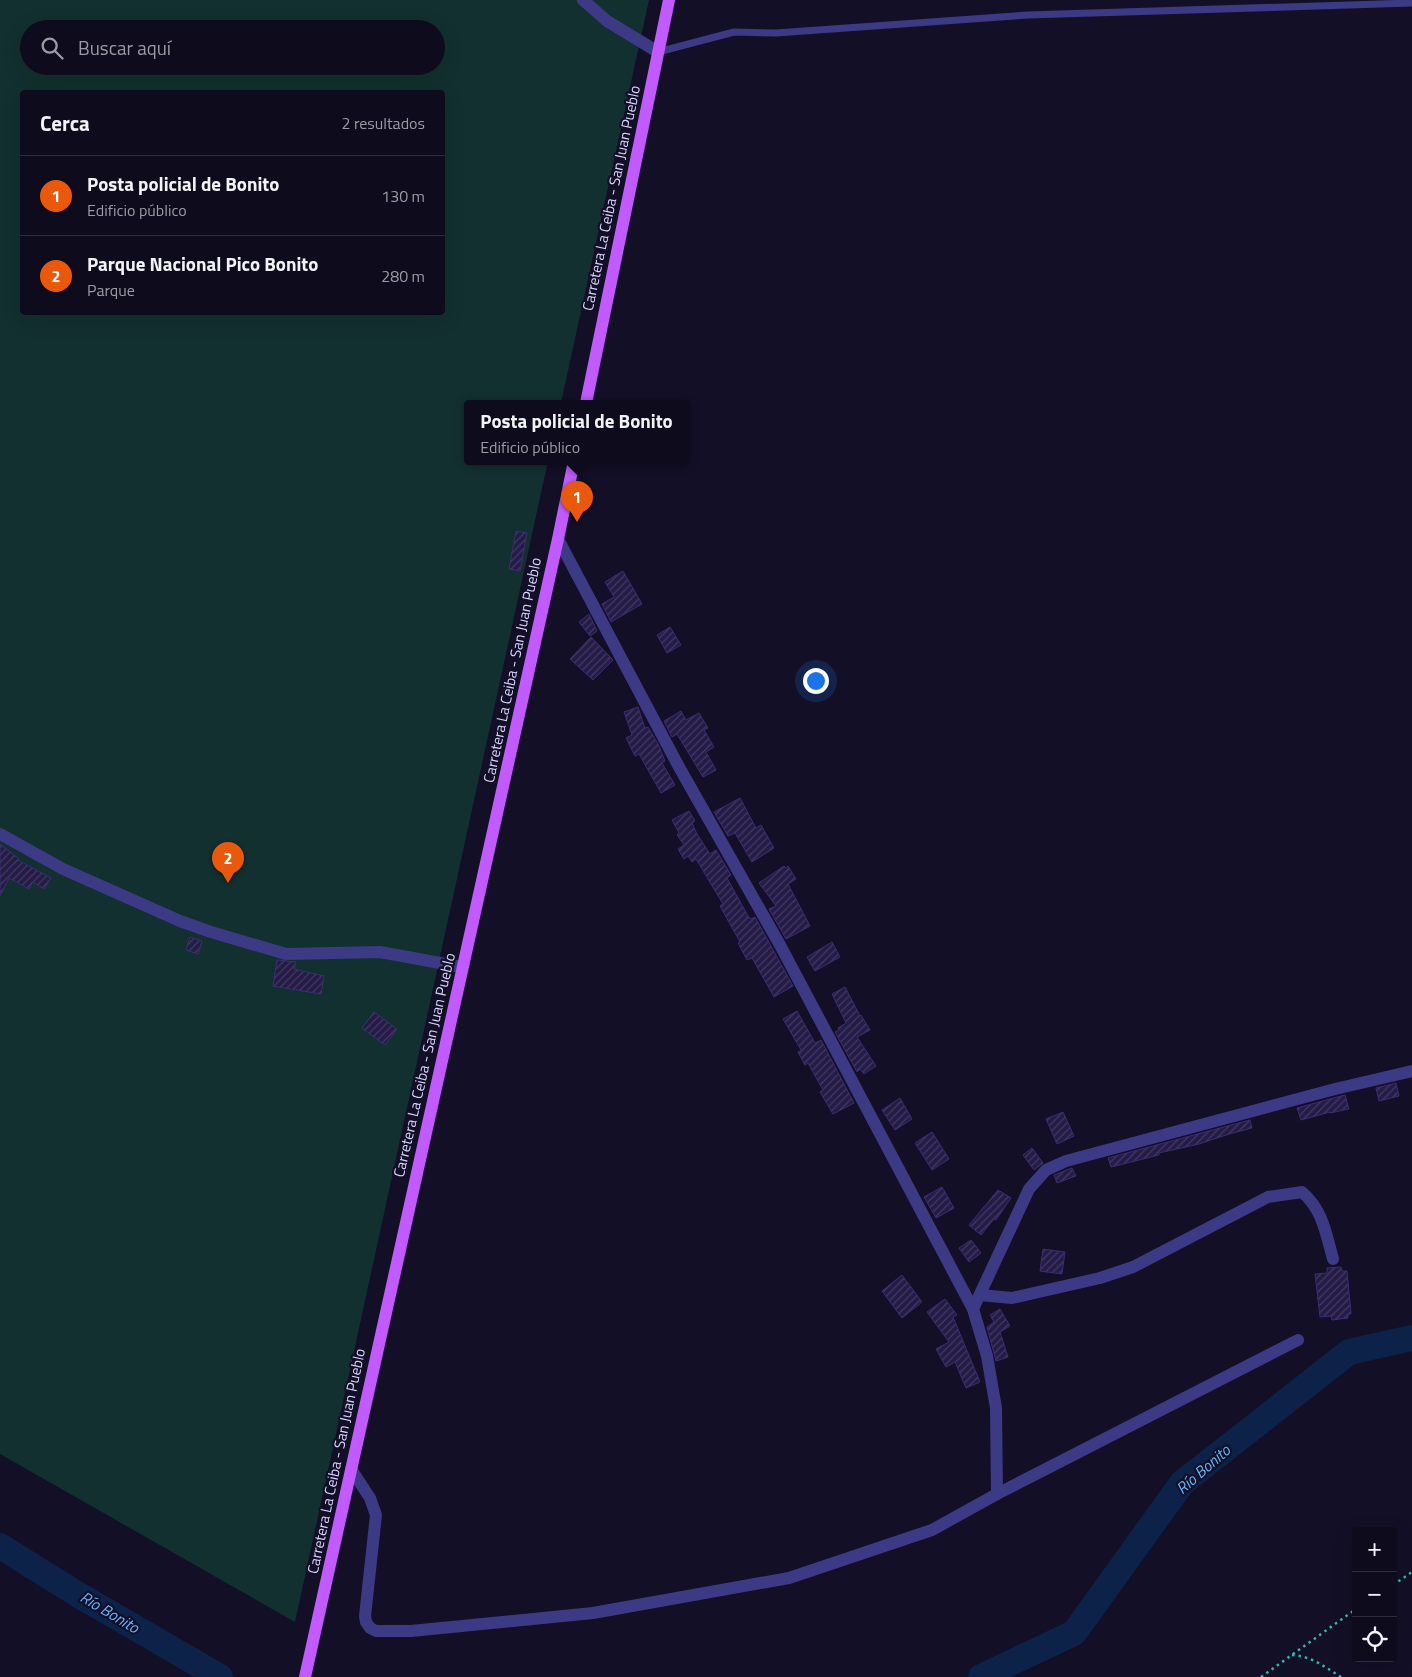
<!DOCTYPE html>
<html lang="es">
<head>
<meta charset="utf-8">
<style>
	body { margin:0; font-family:"Titillium Web",sans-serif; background:#1c1929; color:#f1f3f6 }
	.controls { position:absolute; right:15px; bottom:15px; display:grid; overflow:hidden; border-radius:5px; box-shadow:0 5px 20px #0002 }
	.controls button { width:45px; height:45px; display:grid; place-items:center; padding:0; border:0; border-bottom:1px solid #2e2b3b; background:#0e0b1c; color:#f1f3f6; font:25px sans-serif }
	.you { position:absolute; left:815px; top:680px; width:18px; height:18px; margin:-12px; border:4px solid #fff; border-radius:50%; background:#1a73e8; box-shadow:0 0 0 8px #1a73e833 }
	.badge { display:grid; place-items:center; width:32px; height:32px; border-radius:50%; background:#ea580c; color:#fff; font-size:16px; font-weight:700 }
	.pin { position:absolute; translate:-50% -41px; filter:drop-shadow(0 1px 2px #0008) }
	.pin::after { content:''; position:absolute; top:26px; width:18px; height:15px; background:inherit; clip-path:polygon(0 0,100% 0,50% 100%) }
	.popup { position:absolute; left:464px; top:400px; width:225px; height:65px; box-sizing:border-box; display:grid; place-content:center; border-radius:5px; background:#0e0b1c; filter:drop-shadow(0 1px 4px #0005); font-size:16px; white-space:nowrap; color:#9b9ba3 }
	.popup b { font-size:19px; color:#f1f3f6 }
	.popup::after { content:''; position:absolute; left:50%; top:100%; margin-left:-10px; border:10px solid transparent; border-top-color:#0e0b1c }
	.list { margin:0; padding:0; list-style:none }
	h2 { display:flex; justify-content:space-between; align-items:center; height:65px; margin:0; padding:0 20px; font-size:21px }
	h2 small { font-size:16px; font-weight:400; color:#9b9ba3 }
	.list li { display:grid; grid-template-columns:32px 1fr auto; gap:15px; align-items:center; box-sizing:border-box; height:80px; padding:0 20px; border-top:1px solid #2e2b3b }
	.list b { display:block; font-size:19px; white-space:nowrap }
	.list p { margin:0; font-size:16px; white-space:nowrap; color:#9b9ba3 }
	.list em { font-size:16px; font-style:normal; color:#9b9ba3 }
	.icon { flex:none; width:28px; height:28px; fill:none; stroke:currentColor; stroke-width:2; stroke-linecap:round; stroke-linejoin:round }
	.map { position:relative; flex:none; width:1412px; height:1677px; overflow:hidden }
	.search { position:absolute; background:#0e0b1c; box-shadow:0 5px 20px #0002; left:20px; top:20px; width:425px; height:55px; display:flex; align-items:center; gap:12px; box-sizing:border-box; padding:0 18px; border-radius:28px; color:#9b9ba3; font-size:19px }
	.panel { position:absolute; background:#0e0b1c; box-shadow:0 5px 20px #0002; left:20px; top:90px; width:425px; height:225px; border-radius:5px }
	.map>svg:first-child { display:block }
	.green { fill:#12302f; fill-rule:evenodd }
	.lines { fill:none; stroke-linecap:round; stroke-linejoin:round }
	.river { stroke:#0c2248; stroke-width:26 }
	.building { fill:url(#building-hatch); stroke:#3b2d73 }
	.path { stroke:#2fb8b0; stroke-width:2.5; stroke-dasharray:2.5 4; stroke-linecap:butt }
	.lane { stroke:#3d3a85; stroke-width:7 }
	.street { stroke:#3d3a85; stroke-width:12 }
	.primary { stroke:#c25bff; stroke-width:12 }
	.labels { text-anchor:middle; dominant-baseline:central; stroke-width:4.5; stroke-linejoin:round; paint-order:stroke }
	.street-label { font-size:15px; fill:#d9d4ff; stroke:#130f26 }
	.water-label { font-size:16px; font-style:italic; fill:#62b6ff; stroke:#130f26 }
</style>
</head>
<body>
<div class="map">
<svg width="1412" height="1677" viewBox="0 0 1412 1677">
	<defs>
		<pattern id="building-hatch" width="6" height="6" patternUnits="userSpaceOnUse" patternTransform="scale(1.25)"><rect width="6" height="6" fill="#241b47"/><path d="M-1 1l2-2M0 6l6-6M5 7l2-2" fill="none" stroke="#433b63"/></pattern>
	</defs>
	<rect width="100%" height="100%" fill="#130f26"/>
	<path class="green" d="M 0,0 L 649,0 L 561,403 L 468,403 L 468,461 L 548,461 L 295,1622 L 0,1454 ZM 29,29 L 436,29 L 436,66 L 29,66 ZM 22,92 L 442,92 L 442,312 L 22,312 Z"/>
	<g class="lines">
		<g class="river">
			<path d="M 0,1546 L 77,1594 L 220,1677"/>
			<path d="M 981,1677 L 1074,1633 L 1182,1483 L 1349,1352 L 1412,1338"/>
		</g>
	</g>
	<g class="building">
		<path d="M 516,531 L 527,533 L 520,571 L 509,569 Z"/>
		<path d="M 623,571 L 642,604 L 611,622 L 602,604 L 614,597 L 605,582 Z"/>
		<path d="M 589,614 L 597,631 L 590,636 L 579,622 Z"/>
		<path d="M 670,627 L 681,645 L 667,653 L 657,635 Z"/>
		<path d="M 591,637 L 613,660 L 593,680 L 570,659 Z"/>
		<path d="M 638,707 L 645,728 L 648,727 L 658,744 L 665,761 L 662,763 L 675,785 L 661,793 L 639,754 L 635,756 L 626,738 L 632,735 L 624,712 Z"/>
		<path d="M 681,711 L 686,720 L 699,713 L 708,728 L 704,730 L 714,747 L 706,752 L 716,770 L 703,777 L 677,734 L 672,737 L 664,721 Z"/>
		<path d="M 740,798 L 756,828 L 761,825 L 774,848 L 752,862 L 735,833 L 728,836 L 714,812 Z"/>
		<path d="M 689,811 L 695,821 L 692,823 L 697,834 L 710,854 L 716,850 L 731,875 L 727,878 L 748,916 L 751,919 L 755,917 L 793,986 L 774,997 L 752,958 L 747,960 L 738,943 L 740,942 L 720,906 L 723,904 L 696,859 L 692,862 L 688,856 L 684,859 L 678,849 L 684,845 L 677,835 L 679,833 L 672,820 Z"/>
		<path d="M 0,844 L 19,859 L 18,860 L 51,878 L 44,889 L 33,882 L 29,889 L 9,878 L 0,896 Z"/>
		<path d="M 784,866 L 786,868 L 788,866 L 796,879 L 788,884 L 810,926 L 786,939 L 769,909 L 776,906 L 759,883 Z"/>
		<path d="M 190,937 L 202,941 L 198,954 L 186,950 Z"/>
		<path d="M 832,942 L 840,957 L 815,971 L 807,957 Z"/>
		<path d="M 277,960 L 296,962 L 294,969 L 324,976 L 321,994 L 273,986 Z"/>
		<path d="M 845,987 L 860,1016 L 861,1015 L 870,1030 L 857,1037 L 876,1066 L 864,1074 L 860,1069 L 857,1072 L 835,1032 L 839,1030 L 838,1028 L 846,1023 L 832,994 Z"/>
		<path d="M 797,1011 L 815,1043 L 821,1040 L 854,1103 L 833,1114 L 820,1092 L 823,1090 L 808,1063 L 805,1065 L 798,1052 L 801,1050 L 783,1019 Z"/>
		<path d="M 374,1012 L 397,1029 L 385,1045 L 362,1028 Z"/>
		<path d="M 1396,1083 L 1399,1096 L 1379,1101 L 1376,1088 Z"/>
		<path d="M 1345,1095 L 1349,1109 L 1330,1113 L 1330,1112 L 1301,1120 L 1297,1108 Z"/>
		<path d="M 900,1098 L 912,1119 L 895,1130 L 882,1110 Z"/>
		<path d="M 1063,1112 L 1074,1136 L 1057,1144 L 1046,1119 Z"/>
		<path d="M 1250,1120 L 1252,1128 L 1229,1134 L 1199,1144 L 1159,1153 L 1159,1155 L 1111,1167 L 1108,1158 Z"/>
		<path d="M 932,1132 L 949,1159 L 932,1170 L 915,1143 Z"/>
		<path d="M 1032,1148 L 1043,1163 L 1034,1170 L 1023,1155 Z"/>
		<path d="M 1072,1168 L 1076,1176 L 1057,1183 L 1054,1175 Z"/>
		<path d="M 942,1187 L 954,1208 L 936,1218 L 924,1197 Z"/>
		<path d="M 998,1190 L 1011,1198 L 996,1220 L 994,1219 L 981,1235 L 969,1225 Z"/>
		<path d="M 971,1240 L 981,1253 L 969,1262 L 959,1248 Z"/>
		<path d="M 1043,1249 L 1065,1252 L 1062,1274 L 1040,1271 Z"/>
		<path d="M 1341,1267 L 1342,1271 L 1347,1271 L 1351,1314 L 1348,1314 L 1348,1318 L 1332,1320 L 1331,1316 L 1320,1317 L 1315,1274 L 1327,1273 L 1327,1268 Z"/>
		<path d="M 902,1275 L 922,1302 L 902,1318 L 882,1291 Z"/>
		<path d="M 945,1299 L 957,1315 L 953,1317 L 980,1382 L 966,1388 L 955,1362 L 946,1367 L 936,1349 L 949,1342 L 927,1312 Z"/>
		<path d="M 1000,1309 L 1010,1326 L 1000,1332 L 1008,1357 L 996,1361 L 987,1327 L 994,1322 L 990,1315 Z"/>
	</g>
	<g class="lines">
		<g class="path">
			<path d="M 1393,1585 L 1412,1572"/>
			<path d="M 1292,1655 C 1311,1656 1325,1667 1341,1677"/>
			<path d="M 1261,1677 L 1356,1609"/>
		</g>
		<path class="lane" d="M 658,52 L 734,32 L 776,33 L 1028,15 L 1412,3"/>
		<g class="street">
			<path d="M 583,0 L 607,21 L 658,52"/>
			<path d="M 558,539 L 679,767 L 780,945 L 973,1309 L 987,1356 L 996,1408 L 997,1494"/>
			<path d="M 0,834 L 63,869 L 180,921 L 211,932 L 286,954 L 380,952 L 462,967"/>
			<path d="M 980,1295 L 1012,1298 L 1100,1278 L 1133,1267 L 1268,1197 L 1302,1192 C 1323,1210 1326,1234 1333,1259"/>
			<path d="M 973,1309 L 1029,1189 L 1046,1170 L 1066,1161 L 1335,1089 L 1412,1071"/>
			<path d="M 351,1469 L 370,1498 L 376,1515 L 365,1616 L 366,1622 L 370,1628 L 376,1631 L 411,1631 L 593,1613 L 789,1578 L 932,1530 L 997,1494 L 1298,1340"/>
		</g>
		<g class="primary">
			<path d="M 586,403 L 669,0"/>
			<path d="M 305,1677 L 558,539 L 574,461"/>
		</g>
	</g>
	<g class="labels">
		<g class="street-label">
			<text transform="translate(611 198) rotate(-78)">Carretera La Ceiba - San Juan Pueblo</text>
			<text transform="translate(512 670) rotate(-78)">Carretera La Ceiba - San Juan Pueblo</text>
			<text transform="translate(424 1065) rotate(-77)">Carretera La Ceiba - San Juan Pueblo</text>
			<text transform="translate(336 1461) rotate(-78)">Carretera La Ceiba - San Juan Pueblo</text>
		</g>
		<g class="water-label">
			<text transform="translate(1203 1469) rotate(-41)">Río Bonito</text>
			<text transform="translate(110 1612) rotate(31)">Río Bonito</text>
		</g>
	</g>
</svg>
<div class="controls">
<button>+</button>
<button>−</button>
<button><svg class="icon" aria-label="locate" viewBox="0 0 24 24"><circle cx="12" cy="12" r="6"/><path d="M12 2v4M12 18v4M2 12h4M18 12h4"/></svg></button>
</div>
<div class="you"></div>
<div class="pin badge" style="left:577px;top:522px">1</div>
<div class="popup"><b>Posta policial de Bonito</b>Edificio público</div>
<div class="pin badge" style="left:228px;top:883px">2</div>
<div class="search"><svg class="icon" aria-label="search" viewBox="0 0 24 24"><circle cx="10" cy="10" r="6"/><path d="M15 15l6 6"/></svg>Buscar aquí</div>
<section class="panel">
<h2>Cerca<small>2 resultados</small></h2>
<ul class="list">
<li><span class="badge">1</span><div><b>Posta policial de Bonito</b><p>Edificio público</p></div><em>130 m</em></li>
<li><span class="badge">2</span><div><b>Parque Nacional Pico Bonito</b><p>Parque</p></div><em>280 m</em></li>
</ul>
</section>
</div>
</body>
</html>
